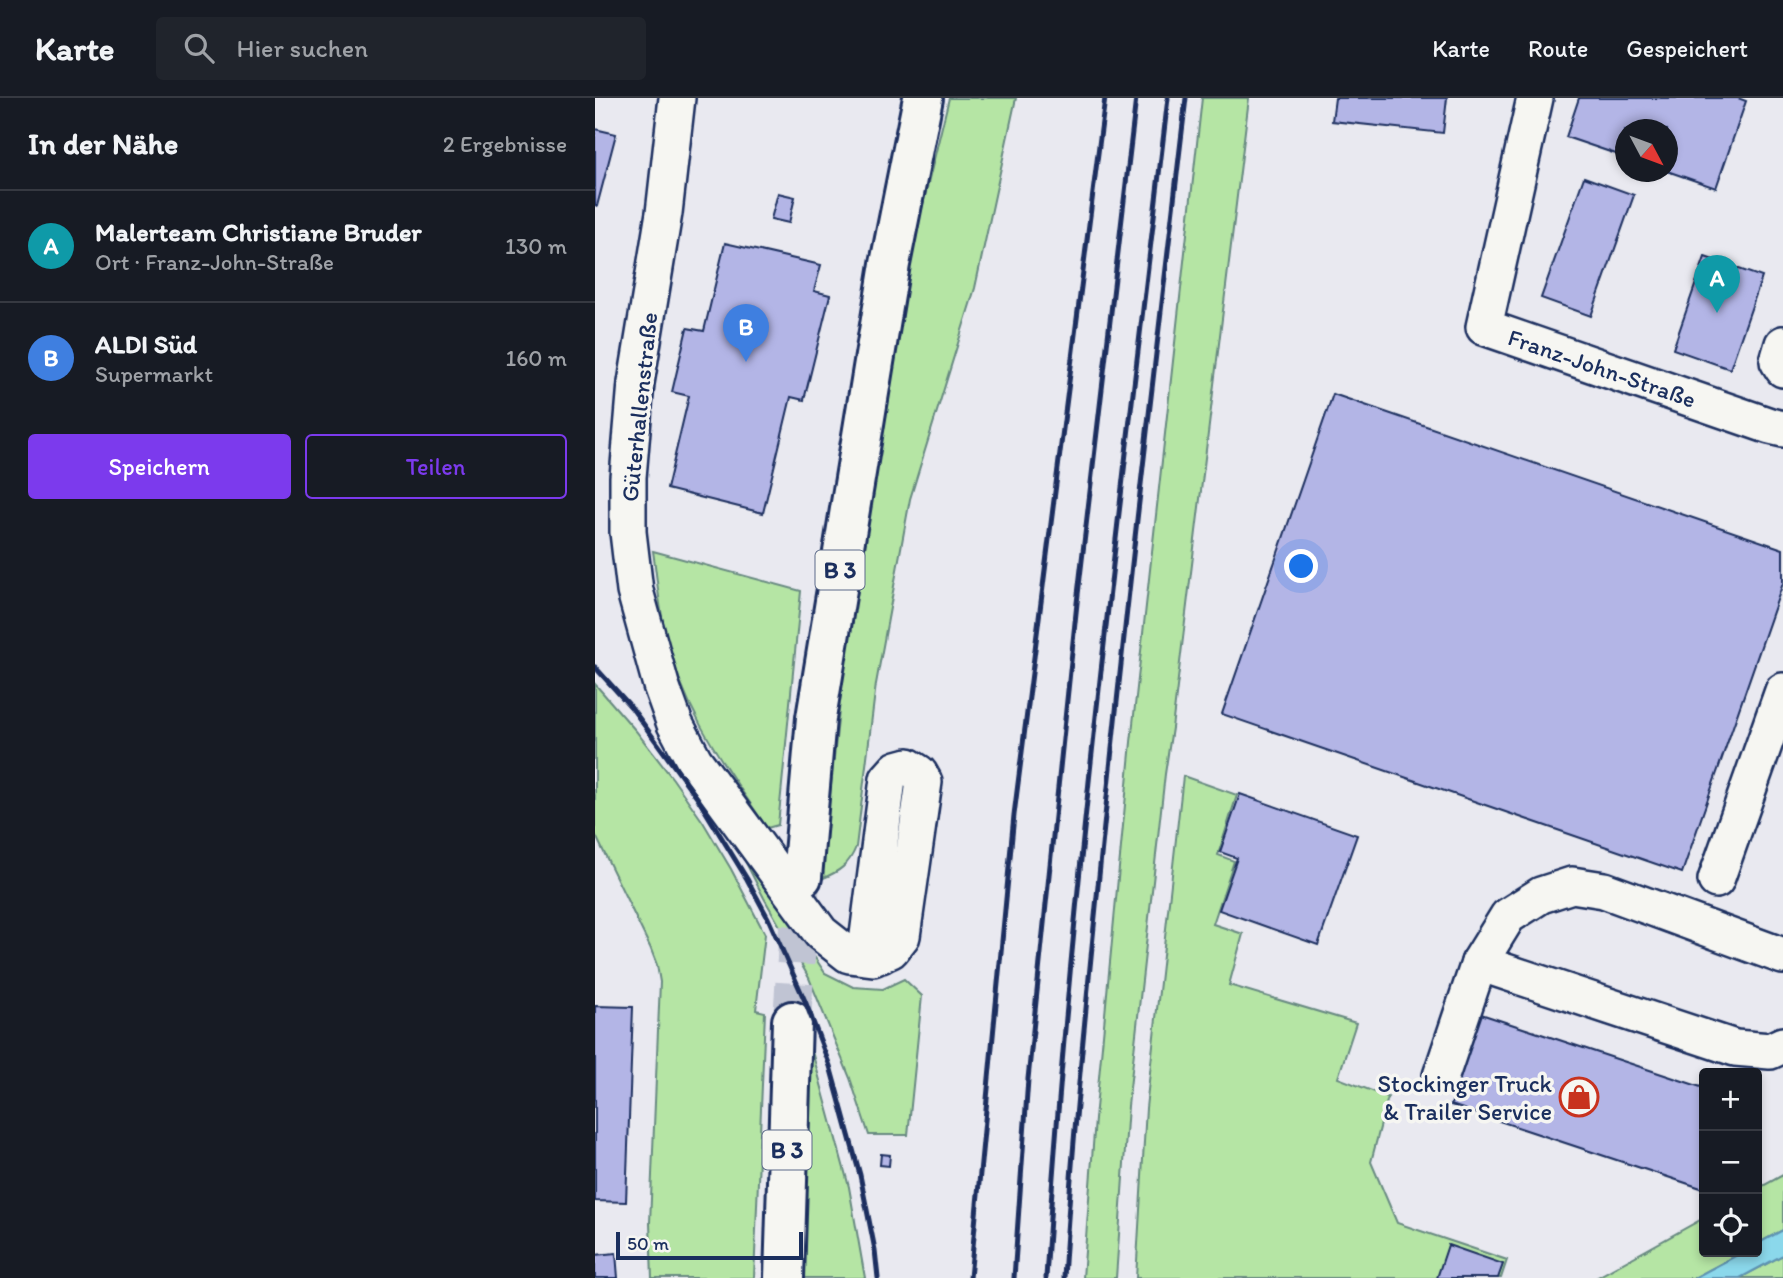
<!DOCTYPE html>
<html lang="de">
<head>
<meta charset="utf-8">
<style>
	body { margin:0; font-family:Itim,sans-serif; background:#20242c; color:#f1f3f6 }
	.controls { position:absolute; right:21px; bottom:21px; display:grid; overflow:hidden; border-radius:7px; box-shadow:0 4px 10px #0003 }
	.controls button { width:63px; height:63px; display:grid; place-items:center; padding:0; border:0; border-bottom:2px solid #363941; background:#171b24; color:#f1f3f6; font:35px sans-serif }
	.compass { position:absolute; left:1020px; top:21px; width:63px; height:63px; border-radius:50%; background:#171b24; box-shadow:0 4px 10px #0003; rotate:131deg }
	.scale { position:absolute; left:21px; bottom:18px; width:187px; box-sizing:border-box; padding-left:7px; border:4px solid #1b2f5e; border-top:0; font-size:19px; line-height:24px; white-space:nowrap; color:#1b2f5e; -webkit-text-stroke:5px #f6f6f2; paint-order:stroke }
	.you { position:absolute; left:707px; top:469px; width:24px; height:24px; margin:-18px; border:5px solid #fff; border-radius:50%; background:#1a73e8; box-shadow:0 0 0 10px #1a73e833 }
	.badge { display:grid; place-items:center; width:46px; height:46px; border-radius:50%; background:#7c3aed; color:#fff; font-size:23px; font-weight:700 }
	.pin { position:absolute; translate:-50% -58px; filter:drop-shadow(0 2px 4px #0008) }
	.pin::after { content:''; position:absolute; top:37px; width:24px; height:21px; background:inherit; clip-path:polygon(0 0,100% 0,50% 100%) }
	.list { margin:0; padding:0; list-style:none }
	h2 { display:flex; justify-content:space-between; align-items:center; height:91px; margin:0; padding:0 28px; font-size:30px }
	h2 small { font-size:23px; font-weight:400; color:#9ea1a6 }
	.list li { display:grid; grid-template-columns:46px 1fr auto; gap:21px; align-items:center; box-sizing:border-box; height:112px; padding:0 28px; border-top:2px solid #363941 }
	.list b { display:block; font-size:26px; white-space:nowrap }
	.list p { margin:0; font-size:23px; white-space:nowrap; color:#9ea1a6 }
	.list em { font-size:23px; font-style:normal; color:#9ea1a6 }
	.actions { display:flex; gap:14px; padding:21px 28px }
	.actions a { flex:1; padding:16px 0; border:2px solid #7c3aed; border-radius:7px; text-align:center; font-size:24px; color:#7c3aed }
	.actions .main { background:#7c3aed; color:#fff }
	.icon { flex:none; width:38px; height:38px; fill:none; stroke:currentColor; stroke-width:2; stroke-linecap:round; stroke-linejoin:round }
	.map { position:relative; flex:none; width:1188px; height:1180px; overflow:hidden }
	header { display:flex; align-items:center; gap:42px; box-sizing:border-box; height:98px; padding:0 35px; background:#171b24; border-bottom:2px solid #363941 }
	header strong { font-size:33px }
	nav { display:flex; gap:38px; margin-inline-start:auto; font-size:24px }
	.search { width:490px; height:63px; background:#20242c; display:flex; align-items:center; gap:18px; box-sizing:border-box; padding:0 24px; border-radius:7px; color:#9ea1a6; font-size:26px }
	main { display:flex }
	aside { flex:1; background:#171b24 }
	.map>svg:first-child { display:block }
	.green { fill:#b5e5a4; stroke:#688a81; stroke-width:2 }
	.water { fill:#8bd8eb; stroke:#5e94b3; stroke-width:2 }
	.building { fill:#b3b5e6; stroke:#1b2f5e; stroke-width:2 }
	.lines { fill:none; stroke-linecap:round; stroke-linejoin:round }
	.major-tunnel { stroke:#c0c4d3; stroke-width:38; stroke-dasharray:38 19; stroke-linecap:butt }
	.minor-casing { stroke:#1b2f5e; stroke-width:40 }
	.major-casing { stroke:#1b2f5e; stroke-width:44 }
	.minor { stroke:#f6f6f2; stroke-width:35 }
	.major { stroke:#f6f6f2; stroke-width:38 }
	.rail { stroke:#1b2f5e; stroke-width:5 }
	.labels { text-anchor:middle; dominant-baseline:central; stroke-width:7; stroke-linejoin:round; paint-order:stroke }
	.shield { fill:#f6f6f2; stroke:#5d6b8a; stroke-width:2 }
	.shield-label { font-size:23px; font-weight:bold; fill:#1b2f5e }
	.street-label { font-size:24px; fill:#1b2f5e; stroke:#f6f6f2 }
	.poi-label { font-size:24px; fill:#1b2f5e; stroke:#f6f6f2; text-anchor:end }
</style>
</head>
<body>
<header>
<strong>Karte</strong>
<div class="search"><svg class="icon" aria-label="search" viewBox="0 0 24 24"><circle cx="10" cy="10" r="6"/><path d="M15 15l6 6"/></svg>Hier suchen</div>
<nav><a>Karte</a><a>Route</a><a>Gespeichert</a></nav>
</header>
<main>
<aside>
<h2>In der Nähe<small>2 Ergebnisse</small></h2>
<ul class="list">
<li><span class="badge" style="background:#0f9aa8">A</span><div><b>Malerteam Christiane Bruder</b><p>Ort · Franz-John-Straße</p></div><em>130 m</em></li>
<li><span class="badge" style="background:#3f7fe0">B</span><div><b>ALDI Süd</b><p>Supermarkt</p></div><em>160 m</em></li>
</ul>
<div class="actions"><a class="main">Speichern</a><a>Teilen</a></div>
</aside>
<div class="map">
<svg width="1188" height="1180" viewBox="0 0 1188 1180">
	<rect width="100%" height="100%" fill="#e9e9f0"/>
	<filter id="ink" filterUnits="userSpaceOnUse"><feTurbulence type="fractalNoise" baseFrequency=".0143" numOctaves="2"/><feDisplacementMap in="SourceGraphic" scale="14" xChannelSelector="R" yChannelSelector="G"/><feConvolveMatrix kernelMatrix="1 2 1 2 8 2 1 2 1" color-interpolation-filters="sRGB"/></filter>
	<g filter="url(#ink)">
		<g class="green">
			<path d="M 354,0 L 421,0 L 380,190 L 315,401 L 281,586 L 261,749 C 254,767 244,774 226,781 L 263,435 L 297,233 Z"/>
			<path d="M 607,0 L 654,0 L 577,630 L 570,676 L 533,1008 L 521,1180 L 488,1180 L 500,1021 L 536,644 Z"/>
			<path d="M 58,453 L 206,493 L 183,727 L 172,730 C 128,665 88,613 70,534 C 64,508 62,480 58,453 Z"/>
			<path d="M 0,586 L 41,633 L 78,681 L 108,724 L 136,771 L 170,836 L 161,912 L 170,914 L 159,1180 L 57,1180 L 55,1125 L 65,884 L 62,867 L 55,849 L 0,736 Z"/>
			<path d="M 588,678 L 642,697 L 623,757 L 639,763 L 618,826 L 648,836 L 634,887 L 761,925 L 743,980 L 793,999 L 776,1064 L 802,1125 L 912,1162 L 906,1180 L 541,1180 L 551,1010 Z"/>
			<path d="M 126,716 L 230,875 L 258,889 L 288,891 L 309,881 L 327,898 L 313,1037 L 274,1037 L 255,980 L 214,880 L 169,800 Z"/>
			<path d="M 215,946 L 254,1089 L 270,1180 L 203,1180 Z"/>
			<path d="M 1188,1077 L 1188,1132 L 1162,1146 L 1162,1091 Z"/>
			<path d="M 1109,1120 L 1109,1154 L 1148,1154 L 1099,1180 L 1001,1180 Z"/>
			<path d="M 1188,1157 L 1188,1180 L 1145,1180 Z"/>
		</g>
		<path class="water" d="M 1188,1132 L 1188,1157 L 1145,1180 L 1099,1180 L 1148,1154 L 1162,1154 L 1162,1146 Z"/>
		<g class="building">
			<path d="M 740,0 L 852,0 L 848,35 L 737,23 Z"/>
			<path d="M 984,0 L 1143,0 L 1151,3 L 1121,90 L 1072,73 L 1072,32 L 1030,32 L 1030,59 L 971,39 Z"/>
			<path d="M 0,31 L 21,36 L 2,108 L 0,107 Z"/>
			<path d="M 989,79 L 1039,97 L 996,218 L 946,200 Z"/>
			<path d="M 183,95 L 200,99 L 194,125 L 176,121 Z"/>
			<path d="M 130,145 L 226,167 L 219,193 L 235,197 L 209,302 L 196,299 L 168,415 L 72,391 L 94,298 L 77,294 L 92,230 L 109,233 Z"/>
			<path d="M 1110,159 L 1167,179 L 1135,271 L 1078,251 Z"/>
			<path d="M 738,296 L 1188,451 L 1188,485 L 1087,775 L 627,616 Z"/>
			<path d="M 645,696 L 762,737 L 723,847 L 624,812 L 642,760 L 625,754 Z"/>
			<path d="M 0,908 L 38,909 L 31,1104 L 0,1103 Z"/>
			<path d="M 886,916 L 1109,990 L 1109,1091 L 856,1007 Z"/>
			<path d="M 286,1056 L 295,1057 L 294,1068 L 285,1067 Z"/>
			<path d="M 853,1147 L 908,1166 L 903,1180 L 842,1180 Z"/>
			<path d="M 21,1155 L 23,1180 L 0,1180 L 0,1157 Z"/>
		</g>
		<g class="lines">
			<path class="major-tunnel" d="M 197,923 L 206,782"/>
			<defs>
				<g id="minor">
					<path d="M 82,0 L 69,115 L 41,285 L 33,379 L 33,434 L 40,493 L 66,587 L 80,626 L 99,662 L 226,835 L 254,857 L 278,860 L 296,852 L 307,838 L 329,684 L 324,675 L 313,668 L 302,671 L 293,681 L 272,845 L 286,857"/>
					<path d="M 940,0 L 889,229 L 1175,328 L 1188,331"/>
					<path d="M 1188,246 L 1183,263 L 1188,271"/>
					<path d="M 1121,782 L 1188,593"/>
					<path d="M 884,865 L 1140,950 L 1175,953 L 1188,947"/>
					<path d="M 846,978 L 884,865 L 913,818 L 946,797 L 977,787 L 1009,792 L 1188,858"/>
				</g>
				<g id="major">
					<path d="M 207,779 L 221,620 L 295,166 L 328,0"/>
					<path d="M 189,1180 L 197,923"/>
				</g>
			</defs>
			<use href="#minor" class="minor-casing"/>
			<use href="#major" class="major-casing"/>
			<use href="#minor" class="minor"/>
			<use href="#major" class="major"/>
			<g class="rail">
				<path d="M 0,569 L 36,609 L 103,701 L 152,781 L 173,820 L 210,903 L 235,968 L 265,1077 L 280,1152 L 283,1180"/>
				<path d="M 375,1180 L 419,717 L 510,0"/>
				<path d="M 419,1180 L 433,981 L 482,505 L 541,0"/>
				<path d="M 451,1180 C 476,785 527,393 573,0"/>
				<path d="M 469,1180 C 477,1049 490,919 503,788 C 529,525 560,263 591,0"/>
			</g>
		</g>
	</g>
	<defs>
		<symbol id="shop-ring" viewBox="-11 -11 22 22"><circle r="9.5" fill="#f6f6f2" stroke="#c8321e" stroke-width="1.5"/><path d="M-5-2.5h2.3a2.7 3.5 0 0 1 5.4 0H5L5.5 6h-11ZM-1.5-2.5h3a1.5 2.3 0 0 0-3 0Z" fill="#c8321e"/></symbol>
	</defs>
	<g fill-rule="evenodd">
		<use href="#shop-ring" x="962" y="977" width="44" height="44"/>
	</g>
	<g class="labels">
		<g class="shield">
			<rect x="220.5" y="452.5" width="49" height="39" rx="5"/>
			<rect x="167.5" y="1032.5" width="49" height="39" rx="5"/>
		</g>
		<g class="shield-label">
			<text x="245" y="472">B 3</text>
			<text x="192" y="1052">B 3</text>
		</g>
		<g class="street-label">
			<text transform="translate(1007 270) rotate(19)">Franz-John-Straße</text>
			<text transform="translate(44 309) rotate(-84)">Güterhallenstraße</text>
		</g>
		<g class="poi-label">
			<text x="957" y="985">Stockinger Truck<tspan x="957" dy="28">&amp; Trailer Service</tspan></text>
		</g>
	</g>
</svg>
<div class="controls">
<button>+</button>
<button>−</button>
<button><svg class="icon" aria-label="locate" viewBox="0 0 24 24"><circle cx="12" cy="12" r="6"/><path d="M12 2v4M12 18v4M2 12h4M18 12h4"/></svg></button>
</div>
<svg class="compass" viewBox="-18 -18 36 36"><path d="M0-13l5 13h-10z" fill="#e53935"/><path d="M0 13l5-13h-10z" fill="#9ea1a6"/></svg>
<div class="scale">50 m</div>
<div class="you"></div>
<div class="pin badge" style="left:1122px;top:215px;background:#0f9aa8">A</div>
<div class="pin badge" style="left:151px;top:264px;background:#3f7fe0">B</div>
</div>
</main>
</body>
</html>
